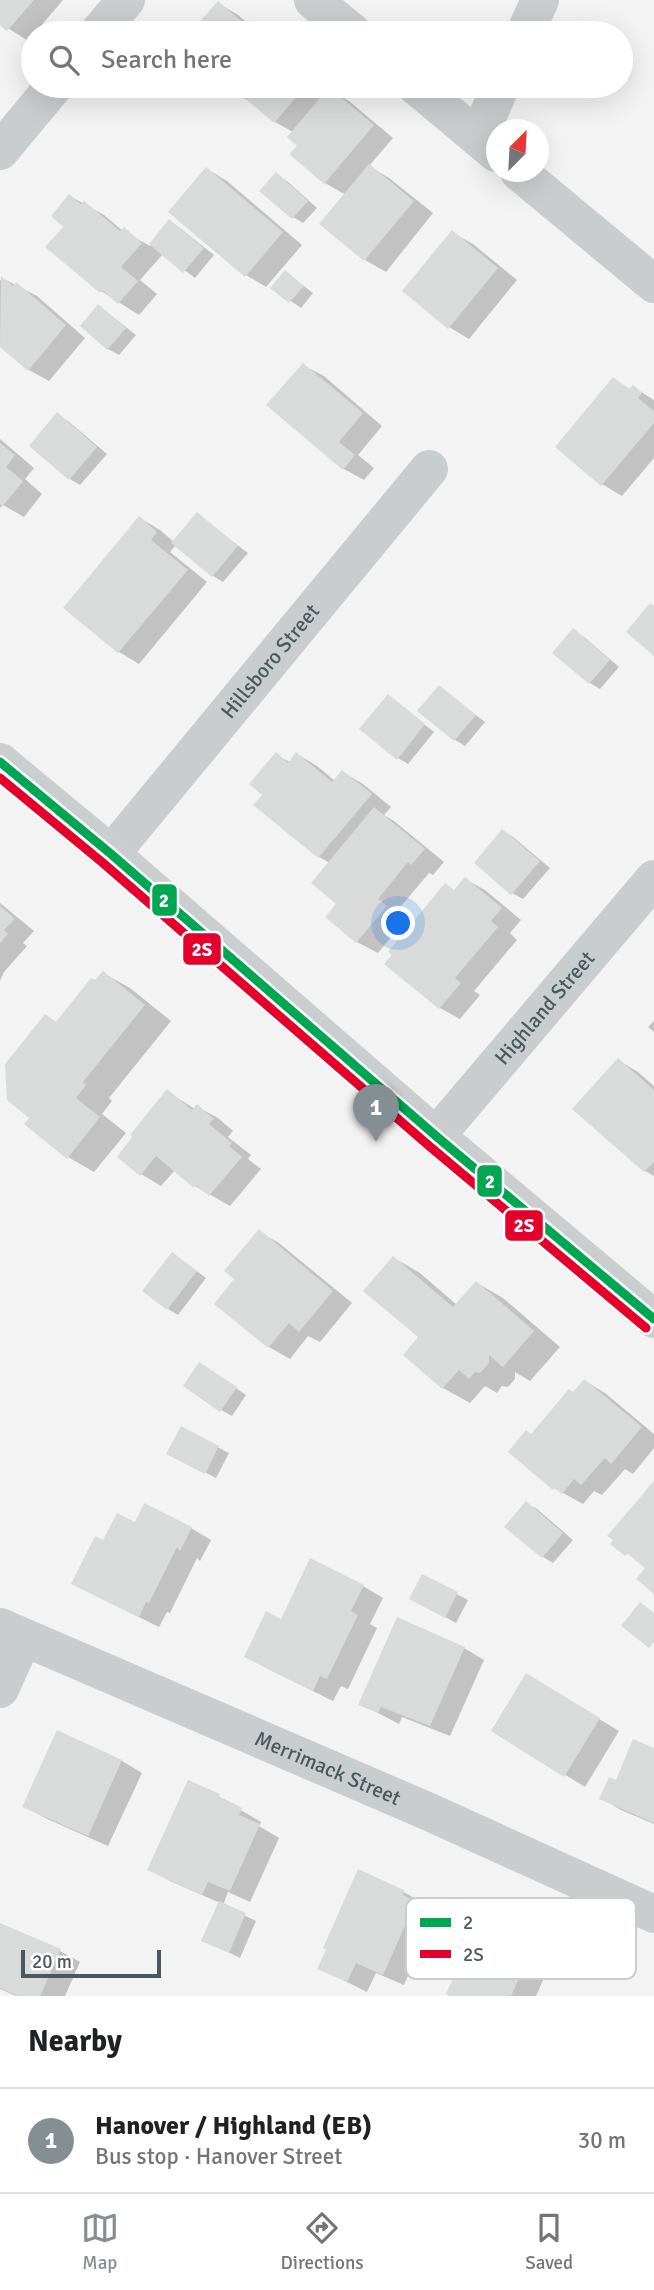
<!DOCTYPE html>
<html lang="en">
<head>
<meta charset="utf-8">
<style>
	body { margin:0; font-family:Signika,sans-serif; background:#f2f2f2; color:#202124 }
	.compass { position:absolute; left:486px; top:119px; width:63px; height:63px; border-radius:50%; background:#fff; box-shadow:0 7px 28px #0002; rotate:24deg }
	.scale { position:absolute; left:21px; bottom:18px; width:140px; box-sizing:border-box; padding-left:7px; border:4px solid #4a585f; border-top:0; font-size:19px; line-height:24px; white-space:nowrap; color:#4a585f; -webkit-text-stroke:5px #fff; paint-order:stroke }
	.you { position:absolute; left:399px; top:924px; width:24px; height:24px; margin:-18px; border:5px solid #fff; border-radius:50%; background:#1a73e8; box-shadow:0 0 0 10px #1a73e833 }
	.badge { display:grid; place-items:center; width:46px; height:46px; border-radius:50%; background:#858e93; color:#fff; font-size:23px; font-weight:700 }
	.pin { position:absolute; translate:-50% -58px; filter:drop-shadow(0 2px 4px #0008) }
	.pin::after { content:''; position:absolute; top:37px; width:24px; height:21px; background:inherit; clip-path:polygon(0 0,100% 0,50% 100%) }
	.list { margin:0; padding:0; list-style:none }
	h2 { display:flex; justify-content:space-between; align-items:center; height:91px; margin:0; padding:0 28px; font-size:30px }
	h2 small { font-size:23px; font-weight:400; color:#757577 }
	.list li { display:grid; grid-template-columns:46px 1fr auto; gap:21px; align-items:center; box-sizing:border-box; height:105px; padding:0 28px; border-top:2px solid #e0e0e0 }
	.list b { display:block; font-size:26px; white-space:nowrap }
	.list p { margin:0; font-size:23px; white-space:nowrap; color:#757577 }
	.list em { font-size:23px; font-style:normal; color:#757577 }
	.icon { flex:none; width:38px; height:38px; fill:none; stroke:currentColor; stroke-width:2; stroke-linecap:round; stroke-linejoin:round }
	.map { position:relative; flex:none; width:654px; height:1996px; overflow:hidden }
	.search { position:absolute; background:#fff; box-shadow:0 7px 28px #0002; left:21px; right:21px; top:21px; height:77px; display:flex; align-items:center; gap:18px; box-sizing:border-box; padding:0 24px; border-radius:38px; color:#757577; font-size:26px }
	.sheet { height:196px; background:#fff }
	nav { display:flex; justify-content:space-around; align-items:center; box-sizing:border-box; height:98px; border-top:2px solid #e0e0e0; background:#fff; font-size:19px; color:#757577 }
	nav a { display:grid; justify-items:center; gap:4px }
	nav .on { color:#858e93 }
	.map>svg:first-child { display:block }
	.shadow { fill:#0003 }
	.building { fill:#d9dbdb }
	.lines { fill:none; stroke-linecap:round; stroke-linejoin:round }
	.street { stroke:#cacdce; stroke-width:38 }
	.secondary { stroke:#cbcecf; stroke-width:38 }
	.bus-1-casing { stroke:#fff; stroke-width:14 }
	.bus-2-casing { stroke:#fff; stroke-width:14 }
	.bus-1 { stroke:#00a651; stroke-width:9 }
	.bus-2 { stroke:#e4002b; stroke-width:9 }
	.labels { text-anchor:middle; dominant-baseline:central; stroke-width:5; stroke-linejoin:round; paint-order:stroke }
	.street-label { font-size:21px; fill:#4a585f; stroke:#fff }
	.key { fill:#fff; stroke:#c9cdcf; stroke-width:2 }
	.key-label { font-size:19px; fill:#4a585f }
	.line-badge { stroke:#fff; stroke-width:2.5 }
	.badge-label { font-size:19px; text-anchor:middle; font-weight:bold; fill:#fff }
</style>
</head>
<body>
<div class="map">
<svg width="654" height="1996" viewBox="0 0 654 1996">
	<rect width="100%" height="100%" fill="#f3f3f3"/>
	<g class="shadow">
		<path d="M 0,0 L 63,0 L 28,41 L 0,23 Z"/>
		<path d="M 218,3 L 238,15 L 250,25 L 253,22 L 272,33 L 192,33 Z"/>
		<path d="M 223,86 L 333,86 L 335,87 L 332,91 L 349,101 L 393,138 L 369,166 L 389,178 L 433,213 L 386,272 L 365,260 L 322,224 L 346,195 L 325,183 L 291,154 L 299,145 L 293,132 L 275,122 L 248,99 L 247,100 Z"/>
		<path d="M 207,169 L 227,181 L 302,245 L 266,287 L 246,275 Z"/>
		<path d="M 276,175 L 287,181 L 317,208 L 303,223 L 293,217 Z"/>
		<path d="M 70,196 L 104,215 L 123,231 L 150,246 L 170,221 L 180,228 L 214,255 L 195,278 L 163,254 L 140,280 L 157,294 L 139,315 L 101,291 L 66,226 Z"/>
		<path d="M 453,233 L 473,244 L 517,280 L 469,339 L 449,327 Z"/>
		<path d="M 285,272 L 313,293 L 301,308 L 272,288 Z"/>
		<path d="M 2,278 L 37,296 L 85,338 L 49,381 L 29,370 L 0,345 L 0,281 Z"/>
		<path d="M 99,306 L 136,335 L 119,355 L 108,349 L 82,326 Z"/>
		<path d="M 303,365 L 324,376 L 382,426 L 358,455 L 374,468 L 364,480 L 344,469 Z"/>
		<path d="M 614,380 L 631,390 L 633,387 L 654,400 L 654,458 L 622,496 L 602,484 Z"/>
		<path d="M 57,415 L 68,421 L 107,454 L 80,485 L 70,479 Z"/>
		<path d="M 0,439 L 34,468 L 25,479 L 42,494 L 24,517 L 3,505 L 0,508 Z"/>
		<path d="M 197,515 L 248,553 L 223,582 L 213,576 L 176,545 L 170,552 L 207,582 L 139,664 L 119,652 L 140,518 L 160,530 L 174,542 Z"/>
		<path d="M 573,631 L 584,637 L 619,667 L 600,689 L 590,683 Z"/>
		<path d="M 439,687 L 485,722 L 465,746 L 455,740 Z"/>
		<path d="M 388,696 L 434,732 L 408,764 L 398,758 Z"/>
		<path d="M 297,754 L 317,766 L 335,781 L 343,772 L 363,784 L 391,807 L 384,815 L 394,821 L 444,862 L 433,875 L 429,873 L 397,911 L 406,919 L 378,953 L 357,942 L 327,917 L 338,904 L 330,863 L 319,857 L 256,804 L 264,794 L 276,755 L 290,762 Z"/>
		<path d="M 503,831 L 513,837 L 550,868 L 523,899 L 512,893 Z"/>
		<path d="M 465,879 L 485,890 L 521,920 L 510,933 L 517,940 L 474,991 L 480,995 L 460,1019 L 440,1008 L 394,954 Z"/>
		<path d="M 0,903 L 34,931 L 23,943 L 27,946 L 4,972 L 0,981 Z"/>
		<path d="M 103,973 L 130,988 L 171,1021 L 109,1098 L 112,1101 L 102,1114 L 126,1133 L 94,1172 L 68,1157 L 32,1117 L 46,1016 L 58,1023 Z"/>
		<path d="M 654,1021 L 654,1032 L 648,1027 Z"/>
		<path d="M 618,1060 L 638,1072 L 654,1086 L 654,1176 L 645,1171 L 575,1108 Z"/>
		<path d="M 168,1092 L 195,1109 L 198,1107 L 218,1118 L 233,1131 L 228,1137 L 251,1155 L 248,1159 L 261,1169 L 230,1206 L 195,1186 L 175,1170 L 161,1186 L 141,1174 Z"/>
		<path d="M 259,1232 L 279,1243 L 352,1303 L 320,1342 L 308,1336 L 290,1359 L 269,1347 L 216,1303 L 237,1279 Z"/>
		<path d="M 394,1258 L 420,1273 L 457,1305 L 477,1283 L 503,1298 L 560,1347 L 530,1381 L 515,1372 L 515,1379 L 508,1387 L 502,1386 L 497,1393 L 485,1386 L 470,1403 L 443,1388 L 420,1337 Z"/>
		<path d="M 183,1261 L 206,1278 L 178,1315 L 168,1309 Z"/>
		<path d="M 210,1370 L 246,1395 L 232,1416 L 221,1410 Z"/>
		<path d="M 585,1381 L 605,1393 L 654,1434 L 654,1448 L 633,1474 L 625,1469 L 602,1495 L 594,1491 L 583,1504 L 554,1488 L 532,1435 Z"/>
		<path d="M 181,1428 L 229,1453 L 216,1478 L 179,1459 Z"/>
		<path d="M 526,1503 L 537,1509 L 573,1540 L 553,1563 L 543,1557 Z"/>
		<path d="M 135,1524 L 191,1528 L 211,1540 L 200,1561 L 197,1558 L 170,1613 L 167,1612 L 159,1627 L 94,1595 Z"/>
		<path d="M 423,1576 L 468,1600 L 456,1623 L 411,1598 Z"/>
		<path d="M 363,1586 L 383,1598 L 370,1624 L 377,1628 L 348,1689 L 341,1686 L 333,1701 L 266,1668 L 282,1621 Z"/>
		<path d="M 464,1648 L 484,1660 L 450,1736 L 402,1717 L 399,1724 L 361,1704 Z"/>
		<path d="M 546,1687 L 619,1731 L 585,1787 L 493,1730 Z"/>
		<path d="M 58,1732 L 122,1761 L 142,1773 L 108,1846 L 45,1818 L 24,1806 Z"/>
		<path d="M 654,1750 L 654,1824 L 621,1810 L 601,1798 Z"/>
		<path d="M 189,1782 L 240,1807 L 239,1809 L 261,1822 L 259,1826 L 279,1838 L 250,1902 L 228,1892 L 223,1905 L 256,1921 L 240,1958 L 203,1940 L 220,1903 L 170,1881 L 150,1869 Z"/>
		<path d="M 404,1892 L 424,1904 L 422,1906 L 435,1914 L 404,1985 L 376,1973 L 367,1992 L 319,1968 Z"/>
		<path d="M 508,1919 L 528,1930 L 525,1938 L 555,1954 L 536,1996 L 452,1996 L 472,1943 Z"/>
		<path d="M 0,1924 L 60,1951 L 80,1962 L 65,1996 L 16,1996 L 0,1989 Z"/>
	</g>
	<g class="building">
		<path d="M 0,0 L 34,0 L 7,31 L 0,25 Z"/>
		<path d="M 218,1 L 247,26 L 253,20 L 268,33 L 190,33 Z"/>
		<path d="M 231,86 L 306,86 L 274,123 Z"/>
		<path d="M 329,87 L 374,125 L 324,184 L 289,154 L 297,146 L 287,137 Z"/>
		<path d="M 369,164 L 414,201 L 364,261 L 319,224 Z"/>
		<path d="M 206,167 L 283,232 L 245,277 L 168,212 Z"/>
		<path d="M 276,172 L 308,201 L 292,219 L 259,191 Z"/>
		<path d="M 69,194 L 81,204 L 84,201 L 120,231 L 124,227 L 142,243 L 121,267 L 138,281 L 118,304 L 102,290 L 100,293 L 45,247 L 63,227 L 51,216 Z"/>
		<path d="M 169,219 L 204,248 L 183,273 L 149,244 Z"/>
		<path d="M 452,230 L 498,268 L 448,329 L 402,291 Z"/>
		<path d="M 285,270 L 304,286 L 289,303 L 270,288 Z"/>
		<path d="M 1,276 L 13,286 L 16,282 L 66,325 L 28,371 L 0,347 Z"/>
		<path d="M 98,304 L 126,328 L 107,350 L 80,326 Z"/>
		<path d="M 303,363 L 363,413 L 339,442 L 355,455 L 343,470 L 266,405 Z"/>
		<path d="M 613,377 L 629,389 L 633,385 L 642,393 L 638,398 L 654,411 L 654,423 L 601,486 L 555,447 Z"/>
		<path d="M 57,412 L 97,447 L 69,480 L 29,446 Z"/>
		<path d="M 0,443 L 15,455 L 6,467 L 23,481 L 3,506 L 0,504 Z"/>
		<path d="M 197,512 L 238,546 L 212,577 L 171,543 Z"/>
		<path d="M 139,516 L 157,532 L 151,540 L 188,570 L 118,653 L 63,608 Z"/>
		<path d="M 650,603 L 654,606 L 654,656 L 626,632 Z"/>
		<path d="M 573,628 L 610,660 L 589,684 L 552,653 Z"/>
		<path d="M 439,685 L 476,715 L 454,741 L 417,711 Z"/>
		<path d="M 388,694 L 425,724 L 397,760 L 359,729 Z"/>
		<path d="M 276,752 L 288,763 L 296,752 L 332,782 L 342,770 L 372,794 L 318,858 L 253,805 L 262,795 L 249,784 Z"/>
		<path d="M 374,807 L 425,849 L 411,865 L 408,862 L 378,899 L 387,906 L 356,943 L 325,917 L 336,904 L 311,883 Z"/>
		<path d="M 502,829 L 540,861 L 511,895 L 474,863 Z"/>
		<path d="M 465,877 L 502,908 L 491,921 L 498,927 L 455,978 L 461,983 L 439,1009 L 384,964 L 392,955 L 388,952 L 445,883 L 454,890 Z"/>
		<path d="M 0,906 L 15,919 L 4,930 L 8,934 L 0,943 Z"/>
		<path d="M 103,971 L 145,1005 L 83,1082 L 86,1085 L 76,1098 L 100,1117 L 67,1159 L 24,1124 L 29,1118 L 7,1100 L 5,1064 L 45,1014 L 56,1022 L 91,978 L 95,980 Z"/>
		<path d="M 618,1058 L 654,1090 L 654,1162 L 644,1172 L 572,1109 Z"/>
		<path d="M 167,1089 L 192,1110 L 197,1104 L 214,1119 L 209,1124 L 232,1143 L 229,1146 L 242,1157 L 209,1196 L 196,1185 L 194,1188 L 156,1156 L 140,1176 L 117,1157 L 132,1137 L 130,1135 Z"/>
		<path d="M 259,1229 L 333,1291 L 299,1332 L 289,1323 L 268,1348 L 214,1304 L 234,1279 L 224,1271 Z"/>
		<path d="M 172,1252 L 197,1271 L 167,1310 L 142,1291 Z"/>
		<path d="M 393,1256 L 453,1307 L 476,1281 L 534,1331 L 503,1367 L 489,1355 L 489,1363 L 480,1373 L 475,1372 L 469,1379 L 459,1370 L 442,1389 L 403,1355 L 418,1337 L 363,1291 Z"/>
		<path d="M 199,1362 L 237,1387 L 220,1412 L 183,1386 Z"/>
		<path d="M 584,1379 L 642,1427 L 611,1464 L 605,1458 L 581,1485 L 574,1479 L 562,1494 L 554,1488 L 553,1490 L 508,1452 L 526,1430 L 531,1434 L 569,1389 L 573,1392 Z"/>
		<path d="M 181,1426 L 219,1446 L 205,1474 L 166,1454 Z"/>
		<path d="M 654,1481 L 654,1594 L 636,1579 L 645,1568 L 628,1554 L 625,1556 L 610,1544 L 613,1540 L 607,1536 Z"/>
		<path d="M 526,1501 L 563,1533 L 542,1558 L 504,1527 Z"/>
		<path d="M 144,1503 L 192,1527 L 180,1551 L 177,1547 L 149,1603 L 146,1602 L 139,1617 L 71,1584 L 95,1536 L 103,1540 L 117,1513 L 135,1522 Z"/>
		<path d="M 310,1558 L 364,1585 L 351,1611 L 358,1615 L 327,1679 L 320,1676 L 313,1691 L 244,1657 L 266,1611 L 281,1619 Z"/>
		<path d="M 422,1574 L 458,1592 L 445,1618 L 409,1599 Z"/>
		<path d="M 640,1602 L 654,1613 L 654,1642 L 649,1648 L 621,1626 Z"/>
		<path d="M 397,1617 L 465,1647 L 430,1726 L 381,1707 L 378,1713 L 358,1705 Z"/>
		<path d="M 526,1673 L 600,1718 L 564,1777 L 491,1731 Z"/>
		<path d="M 57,1730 L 122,1760 L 88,1836 L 22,1807 Z"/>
		<path d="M 633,1739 L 654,1748 L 654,1823 L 599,1799 L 609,1777 L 616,1780 Z"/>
		<path d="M 188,1780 L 220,1794 L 219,1797 L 242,1808 L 239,1815 L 260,1824 L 230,1891 L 208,1882 L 202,1895 L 147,1870 Z"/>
		<path d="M 358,1869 L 404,1890 L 403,1895 L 416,1901 L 383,1975 L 356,1963 L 347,1982 L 317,1969 L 326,1950 L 323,1948 Z"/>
		<path d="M 219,1901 L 246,1913 L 229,1953 L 201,1941 Z"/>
		<path d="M 487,1906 L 509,1917 L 505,1926 L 536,1941 L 511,1996 L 449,1996 L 446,1994 L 456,1972 L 454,1971 L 468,1939 L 471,1941 Z"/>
		<path d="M 0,1923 L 61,1949 L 40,1996 L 18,1996 L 0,1988 Z"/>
	</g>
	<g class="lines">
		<g class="street">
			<path d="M 313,0 L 353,33"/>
			<path d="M 98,33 L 126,0"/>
			<path d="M 525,33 L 540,0"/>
			<path d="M 416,86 L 496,153"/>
			<path d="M 478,137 L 501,86"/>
			<path d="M 0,151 L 54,86"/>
			<path d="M 519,172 L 654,284"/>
			<path id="s1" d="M 111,854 L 429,469"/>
			<path id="s2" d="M 436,1136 L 654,879"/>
			<path id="s3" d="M 0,1627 L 427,1811 L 654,1914"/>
			<path d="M 0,1689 L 23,1638"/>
		</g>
		<path class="secondary" d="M 0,762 L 111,854 L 436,1136 L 654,1319"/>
		<defs>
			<path id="bus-1" d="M 0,762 L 111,854 L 436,1136 L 654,1319"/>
			<path id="bus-2" d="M 0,778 L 103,863 L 428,1145 L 646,1328"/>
		</defs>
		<use href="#bus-1" class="bus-1-casing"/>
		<use href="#bus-2" class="bus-2-casing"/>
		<use href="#bus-1" class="bus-1"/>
		<use href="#bus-2" class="bus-2"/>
	</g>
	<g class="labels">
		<g class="street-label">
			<text stroke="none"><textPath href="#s1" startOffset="250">Hillsboro Street</textPath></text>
			<text stroke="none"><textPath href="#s2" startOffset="168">Highland Street</textPath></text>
			<text stroke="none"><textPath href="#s3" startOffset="357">Merrimack Street</textPath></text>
		</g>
	</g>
	<rect x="406" y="1898" width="230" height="81" rx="10" class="key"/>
	<rect x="420" y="1918" width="31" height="9" fill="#00a651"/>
	<rect x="420" y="1950" width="31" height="8" fill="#e4002b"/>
	<g class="key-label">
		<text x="463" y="1929">2</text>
		<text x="463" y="1961">2S</text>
	</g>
	<g class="line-badge">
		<rect x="151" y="883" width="27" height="34" rx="7" fill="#00a651"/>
		<rect x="182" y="932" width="40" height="34" rx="7" fill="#e4002b"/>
		<rect x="476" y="1164" width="27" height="34" rx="7" fill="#00a651"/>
		<rect x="504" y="1209" width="40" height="33" rx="7" fill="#e4002b"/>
	</g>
	<g class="badge-label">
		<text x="164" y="907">2</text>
		<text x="202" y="956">2S</text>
		<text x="490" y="1188">2</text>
		<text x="524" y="1232">2S</text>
	</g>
</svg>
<svg class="compass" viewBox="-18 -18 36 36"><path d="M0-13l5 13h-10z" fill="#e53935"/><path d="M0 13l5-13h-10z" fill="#757577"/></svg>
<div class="scale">20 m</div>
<div class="you"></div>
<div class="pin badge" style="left:376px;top:1142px">1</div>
<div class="search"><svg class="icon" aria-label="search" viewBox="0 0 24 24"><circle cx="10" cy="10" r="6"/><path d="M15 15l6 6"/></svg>Search here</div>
</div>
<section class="sheet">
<h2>Nearby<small></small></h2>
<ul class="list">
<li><span class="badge">1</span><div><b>Hanover / Highland (EB)</b><p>Bus stop · Hanover Street</p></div><em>30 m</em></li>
</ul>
</section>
<nav>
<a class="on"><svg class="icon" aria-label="map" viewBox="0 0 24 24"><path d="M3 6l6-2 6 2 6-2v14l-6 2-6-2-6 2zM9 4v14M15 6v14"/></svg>Map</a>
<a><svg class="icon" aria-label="directions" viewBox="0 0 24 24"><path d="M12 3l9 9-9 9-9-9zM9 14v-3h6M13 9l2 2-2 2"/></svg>Directions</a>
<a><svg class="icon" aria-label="saved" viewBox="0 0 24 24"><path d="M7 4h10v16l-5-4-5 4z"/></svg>Saved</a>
</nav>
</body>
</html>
